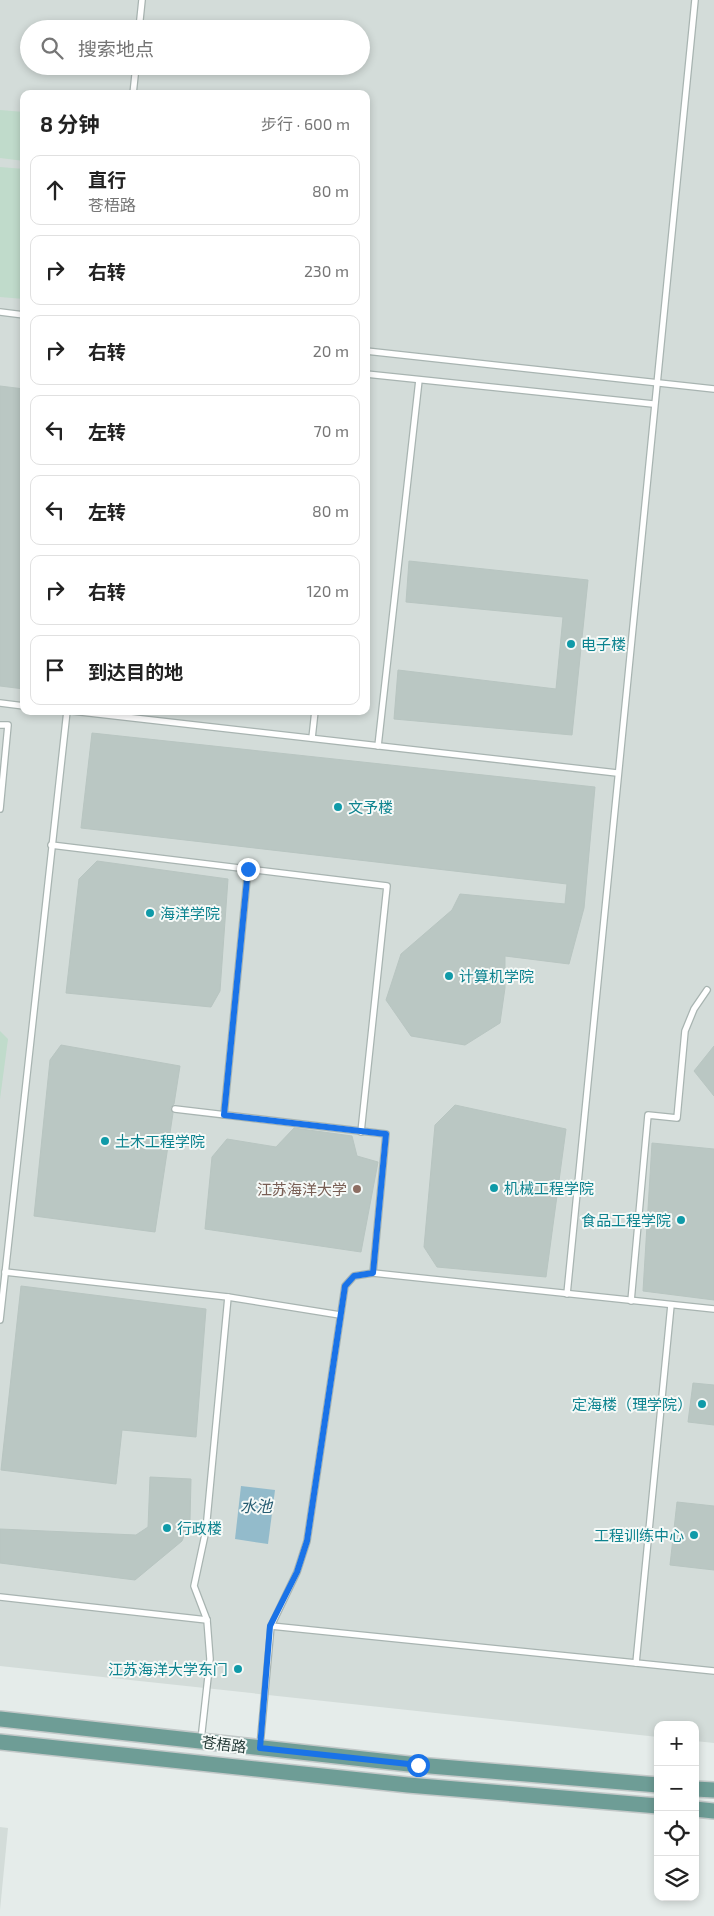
<!DOCTYPE html>
<html lang="zh">
<head>
<meta charset="utf-8">
<style>
	body { margin:0; font-family:"Exo 2","Noto Sans SC",sans-serif; background:#f2f2f2; color:#222 }
	.controls { position:absolute; right:15px; bottom:15px; display:grid; overflow:hidden; border-radius:10px; box-shadow:0 2px 8px #0003 }
	.controls button { width:45px; height:45px; display:grid; place-items:center; padding:0; border:0; border-bottom:1px solid #e0e0e0; background:#fff; color:#222; font:25px sans-serif }
	.stop { position:absolute; width:15px; height:15px; margin:-11px; border:4px solid #1a73e8; border-radius:50%; background:#fff }
	.stop.end { background:#1a73e8; border-color:#fff; box-shadow:0 1px 5px #0008 }
	.list { margin:0; padding:0; list-style:none }
	h2 { display:flex; justify-content:space-between; align-items:center; height:65px; margin:0; padding:0 20px; font-size:21px }
	h2 small { font-size:16px; font-weight:400; color:#767676 }
	.list li { display:grid; grid-template-columns:32px 1fr auto; gap:15px; align-items:center; box-sizing:border-box; height:70px; margin:0 10px 10px; padding:0 10px; border:1px solid #e0e0e0; border-radius:10px }
	.list b { display:block; font-size:19px; white-space:nowrap }
	.list p { margin:0; font-size:16px; white-space:nowrap; color:#767676 }
	.list em { font-size:16px; font-style:normal; color:#767676 }
	.icon { flex:none; width:28px; height:28px; fill:none; stroke:currentColor; stroke-width:2; stroke-linecap:round; stroke-linejoin:round }
	.map { position:relative; flex:none; width:714px; height:1916px; overflow:hidden }
	.search { position:absolute; background:#fff; box-shadow:0 2px 8px #0003; left:20px; top:20px; width:350px; height:55px; display:flex; align-items:center; gap:12px; box-sizing:border-box; padding:0 18px; border-radius:28px; color:#767676; font-size:19px }
	.panel { position:absolute; background:#fff; box-shadow:0 2px 8px #0003; left:20px; top:90px; width:350px; height:625px; border-radius:10px }
	.map>svg:first-child { display:block }
	.built { fill:#d3dcd9; fill-rule:evenodd }
	.green { fill:#c0dbcb }
	.water { fill:#93bbcb }
	.building { fill:#bac7c3; stroke:#b8c5c1 }
	.lines { fill:none; stroke-linecap:round; stroke-linejoin:round }
	.service-casing { stroke:#a8b4b1; stroke-width:8 }
	.primary-casing { stroke:#c2c8c8; stroke-width:18 }
	.service { stroke:#fff; stroke-width:5.5 }
	.primary { stroke:#6e9d96; stroke-width:15 }
	.route { stroke:#1a73e8; stroke-width:6 }
	.culture-dot { fill:#0f9aa8; stroke:#f5f9f7; stroke-width:2 }
	.education-dot { fill:#8d6e63; stroke:#f5f9f7; stroke-width:2 }
	.labels { text-anchor:middle; dominant-baseline:central; stroke-width:4; stroke-linejoin:round; paint-order:stroke }
	.culture-label { font-size:15px; fill:#0d838f; stroke:#f5f9f7; text-anchor:start }
	.education-label { font-size:15px; fill:#785e54; stroke:#f5f9f7; text-anchor:end }
	.street-label { font-size:15px; fill:#263c39; stroke:#f5f9f7 }
	.water-label { font-size:16px; font-style:italic; fill:#265c72; stroke:#f5f9f7 }
</style>
</head>
<body>
<div class="map">
<svg width="714" height="1916" viewBox="0 0 714 1916">
	<rect width="100%" height="100%" fill="#e5ecea"/>
	<g class="built">
		<path d="M 0,0 L 714,0 L 714,1743 L 695,1741 L 695,1725 L 658,1725 L 658,1737 L 0,1666 ZM 29,29 L 361,29 L 361,66 L 29,66 ZM 24,94 L 366,94 L 366,711 L 24,711 Z"/>
		<path d="M 0,1827 L 8,1828 L 0,1910 Z"/>
	</g>
	<g class="green">
		<path d="M 0,110 L 24,112 L 24,161 L 0,158 Z"/>
		<path d="M 0,167 L 24,169 L 24,299 L 0,297 Z"/>
		<path d="M 0,1031 L 8,1039 L 0,1099 Z"/>
	</g>
	<path class="water" d="M 241,1486 L 275,1490 L 268,1544 L 235,1539 Z"/>
	<g class="building">
		<path d="M 0,386 L 24,389 L 24,689 L 0,686 Z"/>
		<path d="M 409,561 L 588,580 L 572,735 L 394,719 L 398,670 L 556,689 L 563,617 L 406,602 Z"/>
		<path d="M 92,733 L 595,787 L 584,908 L 569,964 L 505,956 L 505,988 L 500,1023 L 465,1045 L 411,1036 L 386,1000 L 401,954 L 452,910 L 460,894 L 565,904 L 567,884 L 81,828 Z"/>
		<path d="M 97,861 L 228,879 L 220,991 L 211,1007 L 66,993 L 79,879 Z"/>
		<path d="M 61,1045 L 180,1066 L 174,1104 L 170,1108 L 173,1113 L 155,1232 L 34,1216 L 50,1060 Z"/>
		<path d="M 714,1046 L 714,1096 L 694,1071 Z"/>
		<path d="M 455,1105 L 566,1129 L 546,1277 L 437,1267 L 424,1247 L 435,1125 Z"/>
		<path d="M 294,1128 L 352,1136 L 357,1156 L 378,1162 L 361,1252 L 205,1229 L 212,1157 L 227,1139 L 276,1147 Z"/>
		<path d="M 652,1143 L 714,1149 L 714,1300 L 643,1291 Z"/>
		<path d="M 21,1286 L 206,1309 L 196,1437 L 122,1430 L 116,1484 L 1,1470 Z"/>
		<path d="M 693,1383 L 714,1385 L 714,1425 L 688,1422 Z"/>
		<path d="M 150,1477 L 191,1479 L 190,1520 L 182,1541 L 135,1580 L 0,1563 L 0,1529 L 136,1535 L 148,1527 Z"/>
		<path d="M 677,1502 L 714,1506 L 714,1570 L 670,1565 Z"/>
	</g>
	<g class="lines">
		<defs>
			<g id="service">
				<path d="M 139,29 L 142,0"/>
				<path d="M 133,94 L 136,66"/>
				<path d="M 0,312 L 24,315"/>
				<path d="M 366,351 L 714,389"/>
				<path d="M 366,374 L 653,404"/>
				<path d="M 0,703 L 24,706"/>
				<path d="M 72,711 L 617,773"/>
				<path d="M 0,725 L 8,725 L 0,809"/>
				<path d="M 312,738 L 315,711"/>
				<path d="M 378,746 L 419,380"/>
				<path d="M 51,845 L 387,886 L 361,1132"/>
				<path d="M 175,1109 L 386,1134 L 373,1273"/>
				<path d="M 224,1115 L 248,869"/>
				<path d="M 5,1272 L 228,1297 L 206,1530 L 194,1586 L 207,1620 L 210,1659 L 201,1740"/>
				<path d="M 567,1294 L 695,0"/>
				<path d="M 228,1297 L 340,1315"/>
				<path d="M 631,1301 L 648,1115 L 677,1118 L 685,1031 L 694,1009 L 707,990"/>
				<path d="M 0,1320 L 67,711"/>
				<path d="M 0,1597 L 207,1620"/>
				<path d="M 271,1626 L 636,1663 L 671,1305"/>
				<path d="M 636,1663 L 714,1671"/>
				<path d="M 260,1746 L 271,1626 L 297,1572 L 307,1541 L 345,1286 L 354,1276 L 373,1273 L 714,1309"/>
			</g>
			<g id="primary">
				<path d="M 0,1719 L 418,1765 L 658,1785"/>
				<path d="M 0,1742 L 408,1785 L 658,1806"/>
				<path d="M 695,1789 L 714,1790"/>
				<path d="M 695,1809 L 714,1811"/>
			</g>
		</defs>
		<use href="#service" class="service-casing"/>
		<use href="#primary" class="primary-casing"/>
		<use href="#service" class="service"/>
		<use href="#primary" class="primary"/>
	</g>
	<g class="lines">
		<path class="route" d="M 248,869 L 224,1115 L 386,1134 L 373,1273 L 354,1276 L 345,1286 L 307,1541 L 297,1572 L 270,1626 L 260,1748 L 418,1765"/>
	</g>
	<g class="culture-dot">
		<circle cx="571" cy="644" r="5"/>
		<circle cx="338" cy="807" r="5"/>
		<circle cx="150" cy="913" r="5"/>
		<circle cx="449" cy="976" r="5"/>
		<circle cx="105" cy="1141" r="5"/>
		<circle cx="494" cy="1188" r="5"/>
		<circle cx="681" cy="1220" r="5"/>
		<circle cx="702" cy="1404" r="5"/>
		<circle cx="167" cy="1528" r="5"/>
		<circle cx="694" cy="1535" r="5"/>
		<circle cx="238" cy="1669" r="5"/>
	</g>
	<circle class="education-dot" cx="357" cy="1189" r="5"/>
	<g class="labels">
		<g class="culture-label">
			<text x="581" y="644">电子楼</text>
			<text x="348" y="807">文予楼</text>
			<text x="160" y="913">海洋学院</text>
			<text x="459" y="976">计算机学院</text>
			<text x="115" y="1141">土木工程学院</text>
			<text x="504" y="1188">机械工程学院</text>
			<text x="671" y="1220" text-anchor="end">食品工程学院</text>
			<text x="692" y="1404" text-anchor="end">定海楼（理学院）</text>
			<text x="177" y="1528">行政楼</text>
			<text x="684" y="1535" text-anchor="end">工程训练中心</text>
			<text x="228" y="1669" text-anchor="end">江苏海洋大学东门</text>
		</g>
		<g class="education-label">
			<text x="347" y="1189">江苏海洋大学</text>
		</g>
		<g class="street-label">
			<text transform="translate(224 1744) rotate(7)">苍梧路</text>
		</g>
		<g class="water-label">
			<text x="256" y="1505">水池</text>
		</g>
	</g>
</svg>
<div class="controls">
<button>+</button>
<button>−</button>
<button><svg class="icon" aria-label="locate" viewBox="0 0 24 24"><circle cx="12" cy="12" r="6"/><path d="M12 2v4M12 18v4M2 12h4M18 12h4"/></svg></button>
<button><svg class="icon" aria-label="layers" viewBox="0 0 24 24"><path d="M12 4l9 5-9 5-9-5zM3 14l9 5 9-5"/></svg></button>
</div>
<div class="stop" style="left:418px;top:1765px"></div>
<div class="stop end" style="left:248px;top:869px"></div>
<div class="search"><svg class="icon" aria-label="search" viewBox="0 0 24 24"><circle cx="10" cy="10" r="6"/><path d="M15 15l6 6"/></svg>搜索地点</div>
<section class="panel">
<h2>8 分钟<small>步行 · 600 m</small></h2>
<ul class="list">
<li><svg class="icon" aria-label="ahead" viewBox="0 0 24 24"><path d="M12 20V5M6 11l6-6 6 6"/></svg><div><b>直行</b><p>苍梧路</p></div><em>80 m</em></li>
<li><svg class="icon" aria-label="right" viewBox="0 0 24 24"><path d="M7 20v-9h11M14 6l5 5-5 5"/></svg><div><b>右转</b></div><em>230 m</em></li>
<li><svg class="icon" aria-label="right" viewBox="0 0 24 24"><path d="M7 20v-9h11M14 6l5 5-5 5"/></svg><div><b>右转</b></div><em>20 m</em></li>
<li><svg class="icon" aria-label="left" viewBox="0 0 24 24"><path d="M17 20v-9H6M10 6l-5 5 5 5"/></svg><div><b>左转</b></div><em>70 m</em></li>
<li><svg class="icon" aria-label="left" viewBox="0 0 24 24"><path d="M17 20v-9H6M10 6l-5 5 5 5"/></svg><div><b>左转</b></div><em>80 m</em></li>
<li><svg class="icon" aria-label="right" viewBox="0 0 24 24"><path d="M7 20v-9h11M14 6l5 5-5 5"/></svg><div><b>右转</b></div><em>120 m</em></li>
<li><svg class="icon" aria-label="arrive" viewBox="0 0 24 24"><path d="M6 21V4h12l-3 4 3 4H6"/></svg><div><b>到达目的地</b></div></li>
</ul>
</section>
</div>
</body>
</html>
